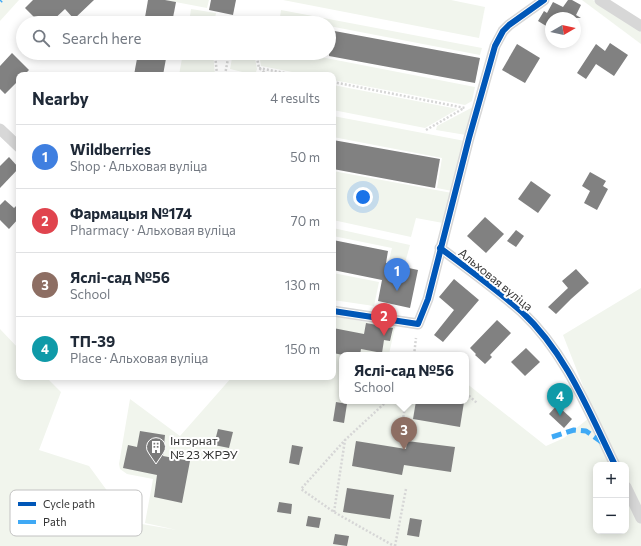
<!DOCTYPE html>
<html lang="en">
<head>
<meta charset="utf-8">
<style>
	body { margin:0; font-family:Commissioner,sans-serif; background:#f6f6f7; color:#1f2937 }
	.controls { position:absolute; right:12px; bottom:12px; display:grid; overflow:hidden; border-radius:8px; box-shadow:0 2px 10px #0003 }
	.controls button { width:36px; height:36px; display:grid; place-items:center; padding:0; border:0; border-bottom:1px solid #e0e1e3; background:#fff; color:#1f2937; font:20px sans-serif }
	.compass { position:absolute; left:545px; top:12px; width:36px; height:36px; border-radius:50%; background:#fff; box-shadow:0 2px 10px #0003; rotate:81deg }
	.you { position:absolute; left:363px; top:197px; width:14px; height:14px; margin:-10px; border:3px solid #fff; border-radius:50%; background:#1a73e8; box-shadow:0 0 0 6px #1a73e833 }
	.badge { display:grid; place-items:center; width:26px; height:26px; border-radius:50%; background:#ea580c; color:#fff; font-size:13px; font-weight:700 }
	.pin { position:absolute; translate:-50% -33px; filter:drop-shadow(0 1px 2px #0008) }
	.pin::after { content:''; position:absolute; top:21px; width:14px; height:12px; background:inherit; clip-path:polygon(0 0,100% 0,50% 100%) }
	.popup { position:absolute; left:339px; top:352px; width:130px; height:52px; box-sizing:border-box; display:grid; place-content:center; border-radius:8px; background:#fff; filter:drop-shadow(0 1px 3px #0005); font-size:13px; white-space:nowrap; color:#747a83 }
	.popup b { font-size:15px; color:#1f2937 }
	.popup::after { content:''; position:absolute; left:50%; top:100%; margin-left:-8px; border:8px solid transparent; border-top-color:#fff }
	.list { margin:0; padding:0; list-style:none }
	h2 { display:flex; justify-content:space-between; align-items:center; height:52px; margin:0; padding:0 16px; font-size:17px }
	h2 small { font-size:13px; font-weight:400; color:#747a83 }
	.list li { display:grid; grid-template-columns:26px 1fr auto; gap:12px; align-items:center; box-sizing:border-box; height:64px; padding:0 16px; border-top:1px solid #e0e1e3 }
	.list b { display:block; font-size:15px; white-space:nowrap }
	.list p { margin:0; font-size:13px; white-space:nowrap; color:#747a83 }
	.list em { font-size:13px; font-style:normal; color:#747a83 }
	.icon { flex:none; width:22px; height:22px; fill:none; stroke:currentColor; stroke-width:2; stroke-linecap:round; stroke-linejoin:round }
	.map { position:relative; flex:none; width:641px; height:546px; overflow:hidden }
	.search { position:absolute; background:#fff; box-shadow:0 2px 10px #0003; left:16px; top:16px; width:320px; height:44px; display:flex; align-items:center; gap:10px; box-sizing:border-box; padding:0 14px; border-radius:22px; color:#747a83; font-size:15px }
	.panel { position:absolute; background:#fff; box-shadow:0 2px 10px #0003; left:16px; top:72px; width:320px; height:308px; border-radius:8px }
	.map>svg:first-child { display:block }
	.green { fill:#f1f5ed; fill-rule:evenodd }
	.building { fill:#818181 }
	.lines { fill:none; stroke-linecap:round; stroke-linejoin:round }
	.path { stroke:#d6d6d6; stroke-width:2.5; stroke-dasharray:2 2; stroke-linecap:butt }
	.street { stroke:#d7d7d7; stroke-width:11 }
	.quiet { stroke:#3fa9f5; stroke-width:5; stroke-dasharray:10 5; stroke-linecap:butt }
	.cycleway-casing { stroke:#fff; stroke-width:8 }
	.cycleway { stroke:#0057b8; stroke-width:6 }
	.labels { text-anchor:middle; dominant-baseline:central; stroke-width:4; stroke-linejoin:round; paint-order:stroke }
	.street-label { font-size:12px; fill:#333; stroke:#fff }
	.poi-label { font-size:12px; fill:#333; stroke:#fff; text-anchor:start }
	.key { fill:#fff; stroke:#c2c2c2; stroke-width:1 }
	.key-label { font-size:11px; fill:#333 }
</style>
</head>
<body>
<div class="map">
<svg width="641" height="546" viewBox="0 0 641 546">
	<rect width="100%" height="100%" fill="#fff"/>
	<g class="green">
		<path d="M 0,0 L 19,0 L 0,21 Z"/>
		<path d="M 165,0 L 209,0 L 207,8 Z"/>
		<path d="M 283,0 L 451,0 L 485,7 L 479,38 Z"/>
		<path d="M 582,0 L 593,0 L 641,31 L 641,44 Z"/>
		<path d="M 191,9 L 216,13 L 214,23 L 189,23 Z"/>
		<path d="M 281,10 L 482,48 L 480,55 L 329,26 L 329,23 L 312,23 L 280,17 Z"/>
		<path d="M 183,53 L 213,53 L 215,75 L 179,75 Z"/>
		<path d="M 233,53 L 254,53 L 257,69 L 255,75 L 230,69 Z"/>
		<path d="M 259,53 L 300,53 L 475,87 L 472,101 L 465,105 L 333,80 L 333,75 L 308,75 L 261,66 Z"/>
		<path d="M 333,85 L 458,109 L 425,128 L 333,110 Z"/>
		<path d="M 473,107 L 466,135 L 436,130 L 437,126 Z"/>
		<path d="M 333,116 L 465,141 L 452,191 L 437,188 L 442,158 L 333,137 Z"/>
		<path d="M 333,171 L 452,193 L 443,223 L 416,218 L 411,237 L 333,220 Z"/>
		<path d="M 333,228 L 410,245 L 405,263 L 389,260 L 392,248 L 333,236 Z"/>
		<path d="M 333,273 L 379,282 L 374,306 L 333,300 Z"/>
		<path d="M 641,288 L 641,546 L 0,546 L 0,329 L 19,349 L 19,377 L 46,377 L 61,392 L 39,450 L 89,466 L 130,522 L 177,530 L 145,523 L 153,479 L 127,474 L 120,469 L 119,464 L 130,399 L 180,436 L 232,377 L 333,377 L 333,316 L 395,327 L 389,354 L 391,355 L 342,355 L 342,401 L 466,401 L 466,383 L 546,446 L 564,438 L 594,414 L 563,335 ZM 596,465 L 626,465 L 626,531 L 596,531 Z"/>
	</g>
	<g class="building">
		<path d="M 33,0 L 94,0 L 74,19 L 65,9 L 50,23 L 40,23 L 25,8 Z"/>
		<path d="M 148,0 L 165,0 L 176,2 L 172,23 L 144,23 Z"/>
		<path d="M 211,0 L 236,0 L 233,15 L 209,10 Z"/>
		<path d="M 568,0 L 572,0 L 581,5 L 576,15 L 581,18 L 551,18 L 551,29 L 538,21 L 544,11 L 547,13 L 553,2 L 563,7 Z"/>
		<path d="M 329,30 L 480,58 L 475,83 L 329,56 Z"/>
		<path d="M 610,43 L 628,55 L 614,76 L 596,64 L 586,79 L 577,73 L 596,44 L 605,51 Z"/>
		<path d="M 517,44 L 540,58 L 525,83 L 502,70 Z"/>
		<path d="M 12,53 L 29,70 L 24,75 L 19,75 L 19,80 L 5,94 L 0,89 L 0,66 Z"/>
		<path d="M 138,53 L 167,53 L 163,75 L 134,75 Z"/>
		<path d="M 333,140 L 440,159 L 435,188 L 333,169 Z"/>
		<path d="M 9,157 L 19,168 L 0,188 L 0,166 Z"/>
		<path d="M 590,172 L 606,181 L 603,186 L 608,189 L 597,210 L 584,203 L 590,191 L 582,186 Z"/>
		<path d="M 531,181 L 551,195 L 538,213 L 518,199 Z"/>
		<path d="M 5,200 L 14,208 L 19,203 L 19,218 L 9,229 L 0,220 L 0,205 Z"/>
		<path d="M 485,217 L 504,234 L 486,253 L 467,236 Z"/>
		<path d="M 516,230 L 524,236 L 516,247 L 507,241 Z"/>
		<path d="M 333,240 L 388,251 L 386,263 L 418,270 L 410,308 L 378,301 L 382,280 L 333,270 Z"/>
		<path d="M 576,269 L 589,283 L 571,299 L 556,314 L 548,307 L 568,288 L 562,281 Z"/>
		<path d="M 454,279 L 479,300 L 443,342 L 434,335 L 454,310 L 439,297 Z"/>
		<path d="M 497,320 L 511,333 L 490,355 L 492,357 L 485,364 L 475,355 L 476,354 L 470,348 Z"/>
		<path d="M 366,323 L 393,328 L 390,341 L 384,340 L 382,353 L 361,349 L 360,355 L 343,355 L 333,353 L 333,328 L 364,334 Z"/>
		<path d="M 526,348 L 540,362 L 525,376 L 511,362 Z"/>
		<path d="M 416,401 L 464,402 L 460,427 L 413,419 Z"/>
		<path d="M 336,402 L 347,404 L 344,423 L 333,421 Z"/>
		<path d="M 557,405 L 572,419 L 564,428 L 549,414 Z"/>
		<path d="M 218,429 L 233,432 L 229,448 L 214,445 Z"/>
		<path d="M 140,431 L 165,435 L 163,456 L 190,461 L 182,503 L 154,497 L 157,475 L 123,468 L 128,445 L 137,447 Z"/>
		<path d="M 356,441 L 406,449 L 407,441 L 455,447 L 451,472 L 404,465 L 402,475 L 352,466 Z"/>
		<path d="M 292,445 L 303,447 L 299,465 L 289,463 Z"/>
		<path d="M 347,488 L 394,495 L 390,519 L 343,512 Z"/>
		<path d="M 279,502 L 292,504 L 291,514 L 277,512 Z"/>
		<path d="M 308,516 L 321,518 L 319,528 L 306,526 Z"/>
		<path d="M 410,518 L 422,520 L 419,537 L 407,535 Z"/>
		<path d="M 335,534 L 349,536 L 347,546 L 333,544 Z"/>
	</g>
	<g class="lines">
		<g class="path">
			<path d="M 249,17 L 251,23"/>
			<path d="M 215,53 L 217,75"/>
			<path d="M 256,53 L 259,68 L 268,75"/>
			<path d="M 259,68 L 295,75"/>
			<path d="M 225,75 L 229,53"/>
			<path d="M 333,82 L 465,108"/>
			<path d="M 426,130 L 464,108"/>
			<path d="M 414,355 L 416,338"/>
			<path d="M 466,393 L 477,403"/>
			<path d="M 387,401 L 345,440 L 301,489 L 334,512 L 394,546"/>
			<path d="M 402,425 L 406,401"/>
			<path d="M 334,512 L 345,440"/>
			<path d="M 395,546 L 406,489"/>
		</g>
		<g class="street">
			<path d="M 600,0 L 641,26"/>
			<path d="M 0,129 L 19,147"/>
			<path d="M 440,248 C 468,269 496,289 522,312 C 566,353 589,412 615,465"/>
			<path d="M 333,311 L 418,324 L 428,299 L 469,138 L 495,46 L 503,31 L 509,25 L 544,0"/>
			<path d="M 626,487 L 641,518"/>
		</g>
		<g class="quiet">
			<path d="M 0,1 L 1,0"/>
			<path d="M 552,437 L 574,430 L 586,431 L 603,443"/>
		</g>
		<defs>
			<g id="cycleway">
				<path d="M 440,248 C 468,269 496,289 522,312 C 566,353 589,412 615,465"/>
				<path d="M 333,311 L 418,324 L 428,299 L 469,138 L 495,46 L 503,31 L 509,25 L 544,0"/>
			</g>
		</defs>
		<use href="#cycleway" class="cycleway-casing"/>
		<use href="#cycleway" class="cycleway"/>
	</g>
	<defs>
		<symbol id="building-pin" viewBox="-11 -11 22 30"><path d="M0 17L-7.5 6A9.5 9.5 0 1 1 7.5 6Z" fill="#7a7a7a" stroke="#fff"/><path d="M-4-6H4V6H1V3H-1V6H-4ZM-2.5-4.3h1.7v1.8h-1.7ZM.8-4.3h1.7v1.8H.8ZM-2.5-1h1.7V.8h-1.7ZM.8-1h1.7V.8H.8Z" fill="#fff"/></symbol>
	</defs>
	<g fill-rule="evenodd">
		<use href="#building-pin" x="145" y="436" width="22" height="30"/>
	</g>
	<g class="labels">
		<g class="street-label">
			<text transform="translate(496 279) rotate(39)">Альховая вуліца</text>
		</g>
		<g class="poi-label">
			<text x="170" y="440">Інтэрнат<tspan x="170" dy="14">№ 23 ЖРЭУ</tspan></text>
		</g>
	</g>
	<rect x="10" y="490" width="132" height="46" rx="6" class="key"/>
	<rect x="18" y="502" width="18" height="4" fill="#0057b8"/>
	<rect x="18" y="520" width="18" height="4" fill="#3fa9f5"/>
	<g class="key-label">
		<text x="43" y="508">Cycle path</text>
		<text x="43" y="526">Path</text>
	</g>
</svg>
<div class="controls">
<button>+</button>
<button>−</button>
</div>
<svg class="compass" viewBox="-18 -18 36 36"><path d="M0-13l5 13h-10z" fill="#e53935"/><path d="M0 13l5-13h-10z" fill="#747a83"/></svg>
<div class="you"></div>
<div class="pin badge" style="left:397px;top:291px;background:#3f7fe0">1</div>
<div class="pin badge" style="left:384px;top:336px;background:#e0444e">2</div>
<div class="pin badge" style="left:404px;top:450px;background:#8d6e63">3</div>
<div class="popup"><b>Яслі-сад №56</b>School</div>
<div class="pin badge" style="left:560px;top:416px;background:#0f9aa8">4</div>
<div class="search"><svg class="icon" aria-label="search" viewBox="0 0 24 24"><circle cx="10" cy="10" r="6"/><path d="M15 15l6 6"/></svg>Search here</div>
<section class="panel">
<h2>Nearby<small>4 results</small></h2>
<ul class="list">
<li><span class="badge" style="background:#3f7fe0">1</span><div><b>Wildberries</b><p>Shop · Альховая вуліца</p></div><em>50 m</em></li>
<li><span class="badge" style="background:#e0444e">2</span><div><b>Фармацыя №174</b><p>Pharmacy · Альховая вуліца</p></div><em>70 m</em></li>
<li><span class="badge" style="background:#8d6e63">3</span><div><b>Яслі-сад №56</b><p>School</p></div><em>130 m</em></li>
<li><span class="badge" style="background:#0f9aa8">4</span><div><b>ТП-39</b><p>Place · Альховая вуліца</p></div><em>150 m</em></li>
</ul>
</section>
</div>
</body>
</html>
